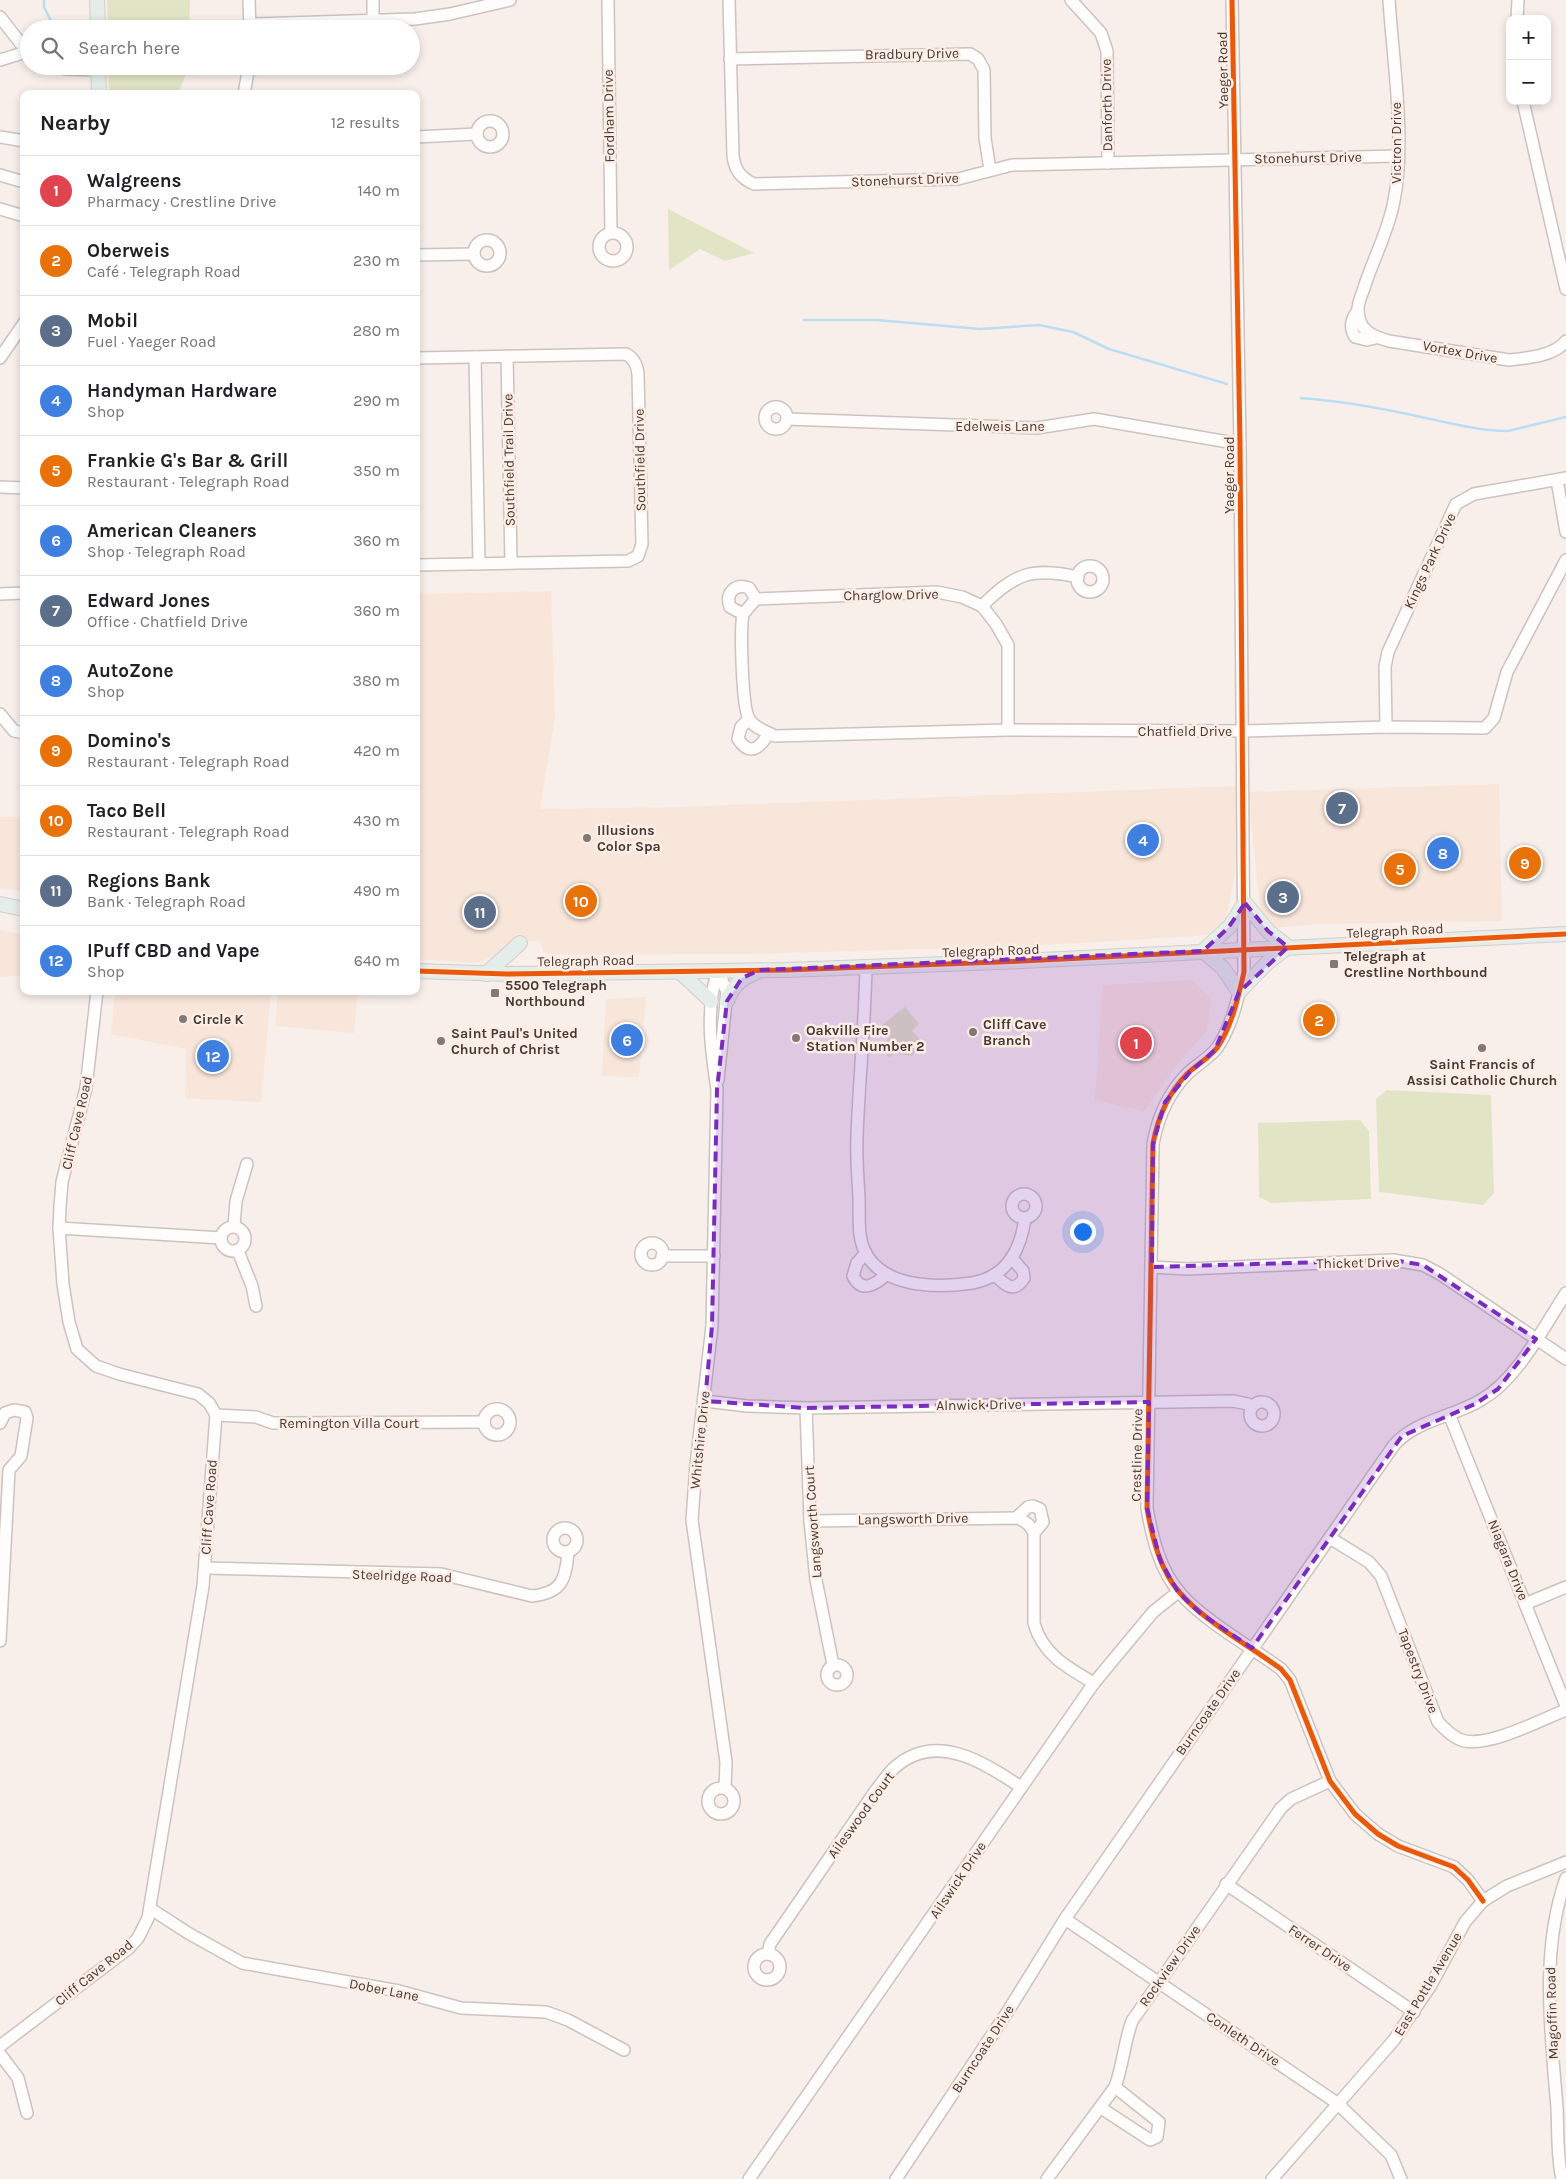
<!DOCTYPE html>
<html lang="en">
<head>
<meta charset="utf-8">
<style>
	body { margin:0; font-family:Karla,sans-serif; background:#f6f6f6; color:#202124 }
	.controls { position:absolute; right:15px; top:15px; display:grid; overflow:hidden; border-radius:10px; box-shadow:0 2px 8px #0003 }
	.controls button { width:45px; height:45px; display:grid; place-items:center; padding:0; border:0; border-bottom:1px solid #e0e0e0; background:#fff; color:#202124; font:25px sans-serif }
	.you { position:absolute; left:1082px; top:1231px; width:18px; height:18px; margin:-12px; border:4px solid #fff; border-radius:50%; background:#1a73e8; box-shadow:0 0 0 8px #1a73e833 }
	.badge { display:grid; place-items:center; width:32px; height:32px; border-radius:50%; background:#827975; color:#fff; font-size:16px; font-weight:700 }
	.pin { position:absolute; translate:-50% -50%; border:2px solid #fff; box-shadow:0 1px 5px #0006 }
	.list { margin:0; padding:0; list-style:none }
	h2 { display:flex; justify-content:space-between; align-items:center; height:65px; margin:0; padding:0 20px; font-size:21px }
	h2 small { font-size:16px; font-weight:400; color:#757577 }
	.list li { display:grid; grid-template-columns:32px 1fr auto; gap:15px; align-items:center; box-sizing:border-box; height:70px; padding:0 20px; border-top:1px solid #e0e0e0 }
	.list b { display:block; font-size:19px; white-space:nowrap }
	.list p { margin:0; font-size:16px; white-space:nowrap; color:#757577 }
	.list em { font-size:16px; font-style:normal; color:#757577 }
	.icon { flex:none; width:28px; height:28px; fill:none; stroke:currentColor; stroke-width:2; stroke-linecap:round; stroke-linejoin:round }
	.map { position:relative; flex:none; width:1566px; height:2179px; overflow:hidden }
	.search { position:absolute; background:#fff; box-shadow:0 2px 8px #0003; left:20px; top:20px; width:400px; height:55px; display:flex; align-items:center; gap:12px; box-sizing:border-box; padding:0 18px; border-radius:28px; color:#757577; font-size:19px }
	.panel { position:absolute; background:#fff; box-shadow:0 2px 8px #0003; left:20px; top:90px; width:400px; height:905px; border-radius:10px }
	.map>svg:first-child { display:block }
	.built { fill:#f9e6db }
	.green { fill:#e1e5c5 }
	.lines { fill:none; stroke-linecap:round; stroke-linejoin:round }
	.stream { stroke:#bcdef4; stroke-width:2.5 }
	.minor-casing { stroke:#cbc3bf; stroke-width:14 }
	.major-casing { stroke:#d3cecc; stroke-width:16 }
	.minor { stroke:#fefdfc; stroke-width:11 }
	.major { stroke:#e4ede9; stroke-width:14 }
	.cycleway-casing { stroke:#feede4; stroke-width:8 }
	.cycleway { stroke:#e8590c; stroke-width:5 }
	.marked { fill:#7b2cbf; fill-opacity:0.2; stroke:#7b2cbf; stroke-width:4; stroke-dasharray:10 6; stroke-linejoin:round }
	.poi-dot { fill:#827975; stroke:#feede4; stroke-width:2 }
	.labels { text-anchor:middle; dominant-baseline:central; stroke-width:5; stroke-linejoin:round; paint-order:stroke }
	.street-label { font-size:14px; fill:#423a36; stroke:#feede4 }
	.poi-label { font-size:14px; font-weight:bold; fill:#423a36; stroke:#feede4; text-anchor:start }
</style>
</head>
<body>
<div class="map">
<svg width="1566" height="2179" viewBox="0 0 1566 2179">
	<rect width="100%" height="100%" fill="#f8efea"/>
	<g class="built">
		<path d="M 551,591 L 555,717 L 540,809 L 675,807 L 1239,786 L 1235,873 L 1225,925 L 1212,935 L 1028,946 L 749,954 L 551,955 L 543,952 L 540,941 L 512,942 L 500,954 L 477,963 L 416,959 L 416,594 Z"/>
		<path d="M 1499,784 L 1502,921 L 1317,924 L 1274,928 L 1261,917 L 1248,792 Z"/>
		<path d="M 0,817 L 24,817 L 24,892 L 0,888 Z"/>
		<path d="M 0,930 L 24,935 L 24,976 L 0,977 Z"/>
		<path d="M 1192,980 L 1211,999 L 1207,1030 L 1178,1063 L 1144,1111 L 1095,1100 L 1103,985 Z"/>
		<path d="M 115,991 L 271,991 L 261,1102 L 185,1098 L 186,1049 L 111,1034 Z"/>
		<path d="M 278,991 L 358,991 L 354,1033 L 275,1026 Z"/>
		<path d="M 646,997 L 639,1077 L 602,1076 L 606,999 Z"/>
	</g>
	<g class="green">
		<path d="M 107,0 L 190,0 L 189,29 L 108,29 Z"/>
		<path d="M 108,66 L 189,66 L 178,94 L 109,94 Z"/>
		<path d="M 668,209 L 754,253 L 725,261 L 700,249 L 669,270 Z"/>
		<path d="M 905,1007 L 919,1024 L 912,1031 L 924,1044 L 911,1056 L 900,1054 L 898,1051 L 890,1057 L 886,1055 L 892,1048 L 886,1041 L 891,1036 L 882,1025 Z"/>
		<path d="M 1387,1090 L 1491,1095 L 1494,1193 L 1483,1205 L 1379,1192 L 1376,1099 Z"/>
		<path d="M 1360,1120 L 1369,1131 L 1371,1199 L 1271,1203 L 1259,1197 L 1258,1123 Z"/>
	</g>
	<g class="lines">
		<g class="stream">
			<path d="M 44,0 L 44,7 L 55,29"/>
			<path d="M 804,320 L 877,320 L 980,329 L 1039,325 L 1073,332 L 1109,349 L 1227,384"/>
			<path d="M 1301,398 C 1342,401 1381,408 1421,417 C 1450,423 1479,431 1508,431 L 1566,417"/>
		</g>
		<defs>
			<g id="minor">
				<path d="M 249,0 L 250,29"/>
				<path d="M 373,0 L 373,20"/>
				<path d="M 608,0 L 611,233"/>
				<path d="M 729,0 L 733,156 C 735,171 741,178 754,184 L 958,179 L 1012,165 L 1398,156"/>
				<path d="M 1071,0 L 1101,33 L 1107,51 L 1108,163"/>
				<path d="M 1232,0 L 1240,444 L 1244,972 C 1238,998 1232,1026 1217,1048 C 1209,1058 1198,1064 1188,1073 C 1168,1093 1158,1116 1153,1144 L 1147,1508 C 1152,1537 1160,1571 1180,1593 C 1204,1621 1251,1647 1281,1669 L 1290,1680 L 1330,1781 L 1355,1814 L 1378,1834 L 1398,1846 L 1454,1867 L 1468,1880 L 1483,1901"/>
				<path d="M 1389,0 C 1393,63 1406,140 1394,201 C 1388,233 1372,261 1363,291 C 1361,296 1358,304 1358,309 C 1358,330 1371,336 1389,341 L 1509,360 C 1528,358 1554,356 1566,341"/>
				<path d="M 0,17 L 29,54"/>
				<path d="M 1517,19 L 1518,0"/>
				<path d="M 250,24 L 415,19 L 450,14 L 510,0"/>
				<path d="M 730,59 L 970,54 L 978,59 L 984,70 L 985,138 L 990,170"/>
				<path d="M 0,60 L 26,52"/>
				<path d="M 50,66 L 65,69 L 98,70"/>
				<path d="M 244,94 L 249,66"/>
				<path d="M 1523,101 L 1566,289"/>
				<circle cx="490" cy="134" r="13"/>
				<path d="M 0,137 L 24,141"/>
				<path d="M 416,137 L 476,134"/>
				<path d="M 0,175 L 24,182"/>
				<path d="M 0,209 L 24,216"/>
				<circle cx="613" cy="247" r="14"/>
				<circle cx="487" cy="253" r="13"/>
				<path d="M 416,255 L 474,254"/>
				<path d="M 1358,310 C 1351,320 1349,327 1355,337 L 1367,340 L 1375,338"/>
				<path d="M 507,356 L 511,563"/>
				<path d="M 475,357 L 479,564"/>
				<path d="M 0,358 L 24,323"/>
				<path d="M 416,358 L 626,354 C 634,358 637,365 638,374 L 642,544 L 638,556 L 628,561 L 416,565"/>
				<circle cx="776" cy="418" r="11"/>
				<path d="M 787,419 L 1037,428 L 1094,419 L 1240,444"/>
				<path d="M 1557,480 L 1566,532"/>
				<path d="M 0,487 L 24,488"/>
				<circle cx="1090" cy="579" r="13"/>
				<path d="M 0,594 L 24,593"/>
				<path d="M 982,606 C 1015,573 1032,567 1078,577"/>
				<path d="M 743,614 L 730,607 C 725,593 735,583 749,588 L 756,599"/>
				<path d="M 0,714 L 14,731 L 24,733"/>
				<path d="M 749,719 L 741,727 L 738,739 C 750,757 760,748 769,733"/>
				<path d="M 1386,727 L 1385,667 L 1388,652 L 1456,504 L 1474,494 L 1566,478"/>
				<path d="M 1008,730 L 1008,645 L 996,624 L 982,606 L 962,597 L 937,592 L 756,599 L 743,614 C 740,630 742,707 749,719 C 754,728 767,732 775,736 L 1008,730 L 1243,731 L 1386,727 L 1485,728 L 1494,718 L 1507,672 L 1566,560"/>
				<path d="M 866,966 C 865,1023 859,1080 857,1137 C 856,1157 858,1177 859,1198 C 860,1217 856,1239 868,1257 C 888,1288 939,1288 972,1283 C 1007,1277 1021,1249 1025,1218"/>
				<path d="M 718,971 C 705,1007 711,1051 717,1089 L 712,1326 L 696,1465 L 692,1520 L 726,1762 L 725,1788"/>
				<path d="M 718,971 L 727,992 L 718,1080"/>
				<circle cx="1024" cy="1206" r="12"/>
				<path d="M 234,1226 L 236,1201 L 247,1164"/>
				<circle cx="233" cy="1239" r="12"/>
				<path d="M 59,1228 L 221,1238"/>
				<circle cx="652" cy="1254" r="11"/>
				<path d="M 238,1251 L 252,1286 L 256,1306"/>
				<path d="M 866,1253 L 857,1263 L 853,1276 C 862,1294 876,1284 887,1274"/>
				<path d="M 662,1256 L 714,1256"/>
				<path d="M 1152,1267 L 1187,1269 L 1393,1260 L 1423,1265 L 1440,1274 L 1566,1359"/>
				<path d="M 995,1275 C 1005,1285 1014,1294 1024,1278 L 1023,1271 L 1012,1258"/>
				<path d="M 705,1401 L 747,1406 L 806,1408 L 1233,1401 L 1248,1404 L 1252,1407"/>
				<circle cx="1262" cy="1414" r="12"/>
				<path d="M 806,1408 L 810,1521 L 816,1580 L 833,1665"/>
				<circle cx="497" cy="1422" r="13"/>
				<path d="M 1449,1414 L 1566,1706"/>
				<path d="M 216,1415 L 256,1417 L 273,1423 L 287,1423 L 484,1422"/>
				<path d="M 0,1423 L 5,1413 L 14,1410 L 25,1412 L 27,1418 L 21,1456 L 9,1470 L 0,1641"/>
				<path d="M 1017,1517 L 1028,1507 L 1033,1506 L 1040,1509 L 1043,1522 L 1034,1533"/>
				<path d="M 810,1521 L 1019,1518 L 1028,1524 L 1034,1532 L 1034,1623 C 1042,1654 1068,1668 1094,1683"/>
				<circle cx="565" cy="1540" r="12"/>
				<path d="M 1330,1538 L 1369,1562 L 1381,1576 L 1438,1722 C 1444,1728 1450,1735 1459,1739 C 1483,1751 1542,1719 1566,1710"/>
				<path d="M 205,1568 L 441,1574 L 532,1596 C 562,1593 566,1579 568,1552"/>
				<path d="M 1525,1604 L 1566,1587"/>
				<circle cx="837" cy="1675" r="10"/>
				<circle cx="721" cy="1801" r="13"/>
				<path d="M 1226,1884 L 1414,2012"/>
				<path d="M 151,1909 L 188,1933 L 242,1963 L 399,1991 L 461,2008 L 546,2012 L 568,2020 L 624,2050"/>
				<path d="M 1065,1919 L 1337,2103 L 1391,2155 L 1401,2179"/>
				<circle cx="767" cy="1967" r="13"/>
				<path d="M 768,1954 L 770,1944 L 876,1790 C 882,1783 887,1775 893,1769 C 935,1730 983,1762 1021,1787"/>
				<path d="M 0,2046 L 129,1948 L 138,1938 L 148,1918 L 203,1586 L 216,1415 L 209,1403 L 198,1394 L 119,1374 L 96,1366 L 77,1349 L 69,1322 L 63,1284 L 59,1228 L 60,1207 L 62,1182 L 86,1088 L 97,991"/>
				<path d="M 0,2054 L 18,2078 L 27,2113"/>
				<path d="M 1101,2108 L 1150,2140 L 1157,2137 L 1159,2122 L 1115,2087"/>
				<path d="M 749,2179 L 1094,1683 L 1153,1612 L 1178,1592"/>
				<path d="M 896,2179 L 1008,2011 L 1065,1919 L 1394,1445 C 1416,1420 1453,1417 1481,1400 C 1517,1380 1543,1328 1566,1293"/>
				<path d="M 1047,2179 L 1115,2087 C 1123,2065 1124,2043 1132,2021 L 1281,1808 L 1291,1799 L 1330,1781"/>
				<path d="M 1272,2179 L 1394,2040 L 1431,1985 L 1465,1922 L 1483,1901 L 1507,1886 L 1566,1862"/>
				<path d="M 1562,2179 C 1557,2158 1558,2130 1557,2108 C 1551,2032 1540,1951 1566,1878"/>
			</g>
			<g id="major">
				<path d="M 97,0 L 98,29"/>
				<path d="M 98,66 L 99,94"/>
				<path d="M 0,904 L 24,909"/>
				<path d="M 1203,951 L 1230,926 L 1245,903 L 1268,931 L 1288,947"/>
				<path d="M 1203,951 L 1223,968 L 1239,992 L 1267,963 L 1288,947"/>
				<path d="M 416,971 L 507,974 L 786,970 L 1022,961 L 1566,934"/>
				<path d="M 680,972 L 711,1001"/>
				<path d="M 486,974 L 520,943"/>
				<path d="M 727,1001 C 733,986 740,979 755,973"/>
			</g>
		</defs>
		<use href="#minor" class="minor-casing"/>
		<use href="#major" class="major-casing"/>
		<use href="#minor" class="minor"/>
		<use href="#major" class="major"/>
		<defs>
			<g id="cycleway">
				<path d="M 1232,0 L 1240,444 L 1244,972 C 1238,998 1232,1026 1217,1048 C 1209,1058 1198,1064 1188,1073 C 1168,1093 1158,1116 1153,1144 L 1147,1508 C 1152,1537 1160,1571 1180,1593 C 1204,1621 1251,1647 1281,1669 L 1290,1680 L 1330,1781 L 1355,1814 L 1378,1834 L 1398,1846 L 1454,1867 L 1468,1880 L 1483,1901"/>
				<path d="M 416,971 L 507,974 L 786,970 L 1022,961 L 1566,934"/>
			</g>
		</defs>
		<use href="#cycleway" class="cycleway-casing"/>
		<use href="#cycleway" class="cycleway"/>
	</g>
	<path class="marked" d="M 1245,903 L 1268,931 L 1288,947 L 1239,992 L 1215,1050 L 1190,1072 L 1165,1102 L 1153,1144 L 1152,1267 L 1393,1260 L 1423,1265 L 1536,1339 L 1498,1389 L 1475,1404 L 1402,1436 L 1252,1648 L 1200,1613 L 1178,1592 L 1160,1560 L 1147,1508 L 1149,1402 L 806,1408 L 705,1401 L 712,1326 L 717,1089 L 727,1001 L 742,978 L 760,970 L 1203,951 L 1228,928 Z"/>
	<g class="poi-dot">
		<circle cx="587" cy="838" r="5"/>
		<rect x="1329" y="959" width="10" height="10" rx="2.5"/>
		<rect x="490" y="988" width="10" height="10" rx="2.5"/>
		<circle cx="183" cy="1019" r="5"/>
		<circle cx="973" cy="1032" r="5"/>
		<circle cx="796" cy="1038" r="5"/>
		<circle cx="441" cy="1041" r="5"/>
		<circle cx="1482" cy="1048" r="5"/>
	</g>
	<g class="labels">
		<g class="street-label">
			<text transform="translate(912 54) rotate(-1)">Bradbury Drive</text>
			<text transform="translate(1223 70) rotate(-91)">Yaeger Road</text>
			<text transform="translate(1107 105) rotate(-91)">Danforth Drive</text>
			<text transform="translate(609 116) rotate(-91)">Fordham Drive</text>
			<text transform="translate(1396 143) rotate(-90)">Victron Drive</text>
			<text transform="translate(1308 158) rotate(-1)">Stonehurst Drive</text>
			<text transform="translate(905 180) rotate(-2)">Stonehurst Drive</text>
			<text transform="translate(1460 352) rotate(10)">Vortex Drive</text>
			<text x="1000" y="426">Edelweis Lane</text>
			<text transform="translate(509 460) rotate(-91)">Southfield Trail Drive</text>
			<text transform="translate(640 460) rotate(-91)">Southfield Drive</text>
			<text transform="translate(1229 475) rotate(-90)">Yaeger Road</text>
			<text transform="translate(1430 561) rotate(-65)">Kings Park Drive</text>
			<text transform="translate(891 595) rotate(-1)">Charglow Drive</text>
			<text x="1185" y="731">Chatfield Drive</text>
			<text transform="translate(1395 931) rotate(-3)">Telegraph Road</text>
			<text transform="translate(991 951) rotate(-2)">Telegraph Road</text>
			<text transform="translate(586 961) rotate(-1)">Telegraph Road</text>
			<text transform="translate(77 1123) rotate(-77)">Cliff Cave Road</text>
			<text transform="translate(1358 1263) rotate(-1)">Thicket Drive</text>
			<text transform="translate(979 1405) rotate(-1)">Alnwick Drive</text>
			<text x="349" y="1423">Remington Villa Court</text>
			<text transform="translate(700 1440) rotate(-84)">Whitshire Drive</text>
			<text transform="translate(1137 1455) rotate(-89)">Crestline Drive</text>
			<text transform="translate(209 1507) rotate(-86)">Cliff Cave Road</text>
			<text transform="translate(913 1519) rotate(-1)">Langsworth Drive</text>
			<text transform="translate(813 1522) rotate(-94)">Langsworth Court</text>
			<text transform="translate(1508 1560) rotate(68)">Niagara Drive</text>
			<text transform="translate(402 1576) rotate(2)">Steelridge Road</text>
			<text transform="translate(1418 1671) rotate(69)">Tapestry Drive</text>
			<text transform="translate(1208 1712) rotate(-55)">Burncoate Drive</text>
			<text transform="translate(861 1815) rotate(-54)">Aileswood Court</text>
			<text transform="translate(958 1880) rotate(-56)">Ailswick Drive</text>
			<text transform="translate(1320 1948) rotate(34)">Ferrer Drive</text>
			<text transform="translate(1170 1966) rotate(-55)">Rockview Drive</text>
			<text transform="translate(94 1973) rotate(-39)">Cliff Cave Road</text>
			<text transform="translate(1428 1984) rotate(-59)">East Pottle Avenue</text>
			<text transform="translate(384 1990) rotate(11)">Dober Lane</text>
			<text transform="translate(1552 2013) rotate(-92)">Magoffin Road</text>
			<text transform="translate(1243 2039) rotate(34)">Conleth Drive</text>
			<text transform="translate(983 2049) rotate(-57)">Burncoate Drive</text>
		</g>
		<g class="poi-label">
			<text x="597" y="830">Illusions<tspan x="597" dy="16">Color Spa</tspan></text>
			<text x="1344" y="956">Telegraph at<tspan x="1344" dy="16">Crestline Northbound</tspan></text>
			<text x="505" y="985">5500 Telegraph<tspan x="505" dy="16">Northbound</tspan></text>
			<text x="193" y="1019">Circle K</text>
			<text x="983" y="1024">Cliff Cave<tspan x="983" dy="16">Branch</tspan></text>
			<text x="806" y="1030">Oakville Fire<tspan x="806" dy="16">Station Number 2</tspan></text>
			<text x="451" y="1033">Saint Paul's United<tspan x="451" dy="16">Church of Christ</tspan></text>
			<text x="1482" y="1064" text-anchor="middle">Saint Francis of<tspan x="1482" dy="16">Assisi Catholic Church</tspan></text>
		</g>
	</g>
</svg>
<div class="controls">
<button>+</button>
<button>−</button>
</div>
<div class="you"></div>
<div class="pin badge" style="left:1136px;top:1043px;background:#e0444e">1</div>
<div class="pin badge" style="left:1319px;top:1020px;background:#e8710a">2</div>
<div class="pin badge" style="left:1283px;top:897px;background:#5c6f8a">3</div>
<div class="pin badge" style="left:1143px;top:840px;background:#3f7fe0">4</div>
<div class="pin badge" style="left:1400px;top:869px;background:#e8710a">5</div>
<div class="pin badge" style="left:627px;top:1040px;background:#3f7fe0">6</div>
<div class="pin badge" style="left:1342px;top:808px;background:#5c6f8a">7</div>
<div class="pin badge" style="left:1443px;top:853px;background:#3f7fe0">8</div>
<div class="pin badge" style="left:1525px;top:863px;background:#e8710a">9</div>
<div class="pin badge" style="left:581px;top:901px;background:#e8710a">10</div>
<div class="pin badge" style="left:480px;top:912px;background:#5c6f8a">11</div>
<div class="pin badge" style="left:213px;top:1056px;background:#3f7fe0">12</div>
<div class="search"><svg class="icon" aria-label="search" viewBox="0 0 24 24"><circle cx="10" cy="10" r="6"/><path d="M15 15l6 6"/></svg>Search here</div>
<section class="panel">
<h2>Nearby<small>12 results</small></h2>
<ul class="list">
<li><span class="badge" style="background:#e0444e">1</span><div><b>Walgreens</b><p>Pharmacy · Crestline Drive</p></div><em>140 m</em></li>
<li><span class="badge" style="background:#e8710a">2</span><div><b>Oberweis</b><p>Café · Telegraph Road</p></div><em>230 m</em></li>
<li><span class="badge" style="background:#5c6f8a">3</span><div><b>Mobil</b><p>Fuel · Yaeger Road</p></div><em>280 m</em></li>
<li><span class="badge" style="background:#3f7fe0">4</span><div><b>Handyman Hardware</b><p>Shop</p></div><em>290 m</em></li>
<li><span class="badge" style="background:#e8710a">5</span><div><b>Frankie G's Bar &amp; Grill</b><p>Restaurant · Telegraph Road</p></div><em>350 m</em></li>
<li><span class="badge" style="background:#3f7fe0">6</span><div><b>American Cleaners</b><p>Shop · Telegraph Road</p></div><em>360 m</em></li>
<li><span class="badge" style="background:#5c6f8a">7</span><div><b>Edward Jones</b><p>Office · Chatfield Drive</p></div><em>360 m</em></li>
<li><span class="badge" style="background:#3f7fe0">8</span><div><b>AutoZone</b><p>Shop</p></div><em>380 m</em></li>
<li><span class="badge" style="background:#e8710a">9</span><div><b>Domino's</b><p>Restaurant · Telegraph Road</p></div><em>420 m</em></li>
<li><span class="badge" style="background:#e8710a">10</span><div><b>Taco Bell</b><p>Restaurant · Telegraph Road</p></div><em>430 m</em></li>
<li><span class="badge" style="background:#5c6f8a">11</span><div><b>Regions Bank</b><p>Bank · Telegraph Road</p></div><em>490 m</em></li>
<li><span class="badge" style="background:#3f7fe0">12</span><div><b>IPuff CBD and Vape</b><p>Shop</p></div><em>640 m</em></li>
</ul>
</section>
</div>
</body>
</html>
